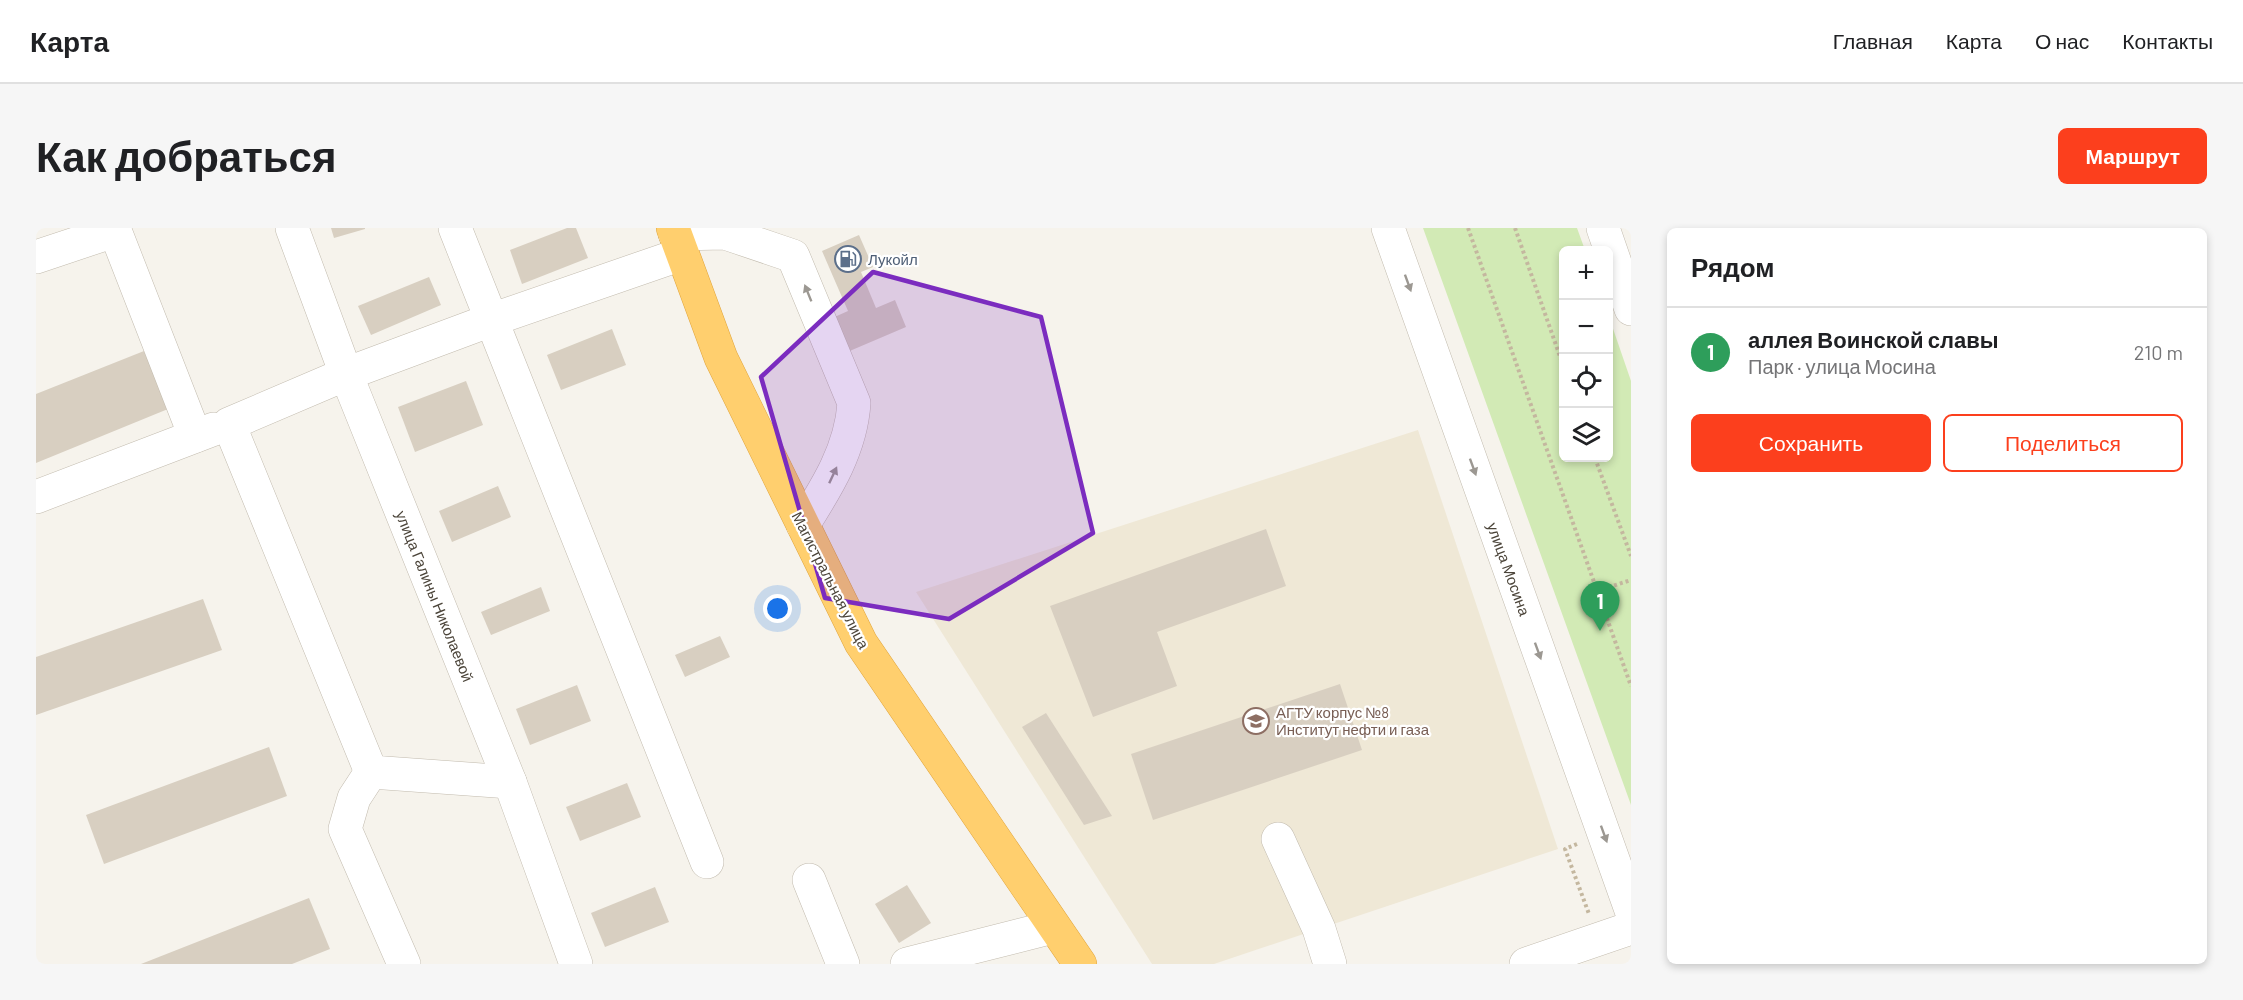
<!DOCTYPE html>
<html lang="ru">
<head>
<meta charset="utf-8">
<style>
	body { margin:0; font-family:Barlow,sans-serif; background:#f6f6f6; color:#202124 }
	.controls { position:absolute; right:18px; top:18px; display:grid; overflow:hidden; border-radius:9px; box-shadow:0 3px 9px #0003 }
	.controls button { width:54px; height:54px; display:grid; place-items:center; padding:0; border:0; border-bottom:2px solid #e0e0e0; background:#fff; color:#202124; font:30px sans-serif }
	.you { position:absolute; left:742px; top:381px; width:21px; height:21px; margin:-15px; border:4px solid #fff; border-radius:50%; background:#1a73e8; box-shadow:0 0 0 9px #1a73e833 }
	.badge { display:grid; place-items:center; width:39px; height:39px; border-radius:50%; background:#fc3f1d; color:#fff; font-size:20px; font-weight:700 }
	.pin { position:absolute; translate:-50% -50px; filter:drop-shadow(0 2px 3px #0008) }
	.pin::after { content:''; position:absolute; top:32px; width:21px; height:18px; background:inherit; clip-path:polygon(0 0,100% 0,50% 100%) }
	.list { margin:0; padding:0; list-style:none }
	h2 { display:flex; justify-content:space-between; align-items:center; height:78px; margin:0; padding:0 24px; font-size:26px }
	h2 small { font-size:20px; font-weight:400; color:#757577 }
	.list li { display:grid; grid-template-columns:39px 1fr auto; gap:18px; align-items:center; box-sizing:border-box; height:90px; padding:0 24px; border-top:2px solid #e0e0e0 }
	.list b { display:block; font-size:22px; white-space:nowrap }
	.list p { margin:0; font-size:20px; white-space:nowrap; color:#757577 }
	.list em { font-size:20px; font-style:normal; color:#757577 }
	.actions { display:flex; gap:12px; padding:18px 24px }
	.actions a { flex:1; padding:14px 0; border:2px solid #fc3f1d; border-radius:9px; text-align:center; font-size:21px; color:#fc3f1d }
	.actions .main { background:#fc3f1d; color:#fff }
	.icon { flex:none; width:33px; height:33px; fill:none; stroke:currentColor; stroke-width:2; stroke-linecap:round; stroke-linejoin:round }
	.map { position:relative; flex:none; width:1595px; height:736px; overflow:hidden; border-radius:9px }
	header { display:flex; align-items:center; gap:36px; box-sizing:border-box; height:84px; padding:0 30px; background:#fff; border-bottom:2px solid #e0e0e0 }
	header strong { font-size:28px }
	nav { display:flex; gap:33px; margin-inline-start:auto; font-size:21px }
	.intro { display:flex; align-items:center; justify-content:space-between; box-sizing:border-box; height:144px; padding:0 36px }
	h1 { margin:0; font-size:42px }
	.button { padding:15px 27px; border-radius:9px; background:#fc3f1d; color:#fff; font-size:21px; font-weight:700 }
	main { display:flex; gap:36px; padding:0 36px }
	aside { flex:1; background:#fff; border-radius:9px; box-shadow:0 3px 9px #0003 }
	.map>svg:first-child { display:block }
	.education { fill:#efe8d6 }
	.green { fill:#d2eab5 }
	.building { fill:#d8cfc1 }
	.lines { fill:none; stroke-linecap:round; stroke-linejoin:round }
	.minor-casing { stroke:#c2bbae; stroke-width:34 }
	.highway-casing { stroke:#e0a43c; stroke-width:34 }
	.path { stroke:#c4b79f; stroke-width:4; stroke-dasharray:3 3; stroke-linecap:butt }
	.minor { stroke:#fff; stroke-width:33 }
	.highway { stroke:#ffcf6e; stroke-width:33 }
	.oneway { fill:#9c9892 }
	.marked { fill:#7b2cbf; fill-opacity:0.2; stroke:#7b2cbf; stroke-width:4.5; stroke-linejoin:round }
	.labels { text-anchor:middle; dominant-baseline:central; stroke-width:4.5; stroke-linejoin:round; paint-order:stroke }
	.service-label { font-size:15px; fill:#4e5e75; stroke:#fff; text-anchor:start }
	.street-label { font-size:15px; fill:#4b4439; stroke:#fff }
	.education-label { font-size:15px; fill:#785e54; stroke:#fff; text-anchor:start }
</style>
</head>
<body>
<header>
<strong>Карта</strong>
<nav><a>Главная</a><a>Карта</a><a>О нас</a><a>Контакты</a></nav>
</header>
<div class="intro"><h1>Как добраться</h1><a class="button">Маршрут</a></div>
<main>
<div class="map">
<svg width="1595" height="736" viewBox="0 0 1595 736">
	<rect width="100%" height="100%" fill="#f6f3ec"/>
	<path class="education" d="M 1382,202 L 1522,621 L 1178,736 L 1116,736 L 880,364 Z"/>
	<path class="green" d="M 1387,0 L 1541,0 L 1549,22 L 1528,22 L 1528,230 L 1572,230 L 1573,89 L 1595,153 L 1595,577 Z"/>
	<g class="building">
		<path d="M 295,0 L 329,0 L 329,1 L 298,10 Z"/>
		<path d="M 531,0 L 540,0 L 552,30 L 486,56 L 474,22 Z"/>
		<path d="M 823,7 L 837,39 L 825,44 L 840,80 L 859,72 L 870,99 L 809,125 L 794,91 L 812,83 L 786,23 Z"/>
		<path d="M 393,49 L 405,77 L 335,107 L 322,78 Z"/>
		<path d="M 576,101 L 590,137 L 525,162 L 511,127 Z"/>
		<path d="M 108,123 L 132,181 L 0,235 L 0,166 Z"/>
		<path d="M 430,153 L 447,197 L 379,224 L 362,179 Z"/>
		<path d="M 462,258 L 475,289 L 416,314 L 403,283 Z"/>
		<path d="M 1230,301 L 1250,358 L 1121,404 L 1141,458 L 1057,489 L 1014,378 Z"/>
		<path d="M 505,359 L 514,383 L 455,407 L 445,384 Z"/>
		<path d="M 167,371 L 186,422 L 0,487 L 0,429 Z"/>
		<path d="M 684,408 L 694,429 L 649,449 L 639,427 Z"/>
		<path d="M 1304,456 L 1326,522 L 1117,592 L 1095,526 Z"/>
		<path d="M 541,457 L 555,493 L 494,517 L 480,481 Z"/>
		<path d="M 1010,485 L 1076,588 L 1048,597 L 986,499 Z"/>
		<path d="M 233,519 L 251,568 L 68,636 L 50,587 Z"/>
		<path d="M 591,555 L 605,589 L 544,613 L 530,579 Z"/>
		<path d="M 871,657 L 895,695 L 863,715 L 839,676 Z"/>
		<path d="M 619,659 L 633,694 L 569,719 L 555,685 Z"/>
		<path d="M 273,670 L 294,721 L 256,736 L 105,736 Z"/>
	</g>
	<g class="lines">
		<defs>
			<g id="minor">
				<path d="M 78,0 L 159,208"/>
				<path d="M 256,0 L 310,146 L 474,554 L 540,736"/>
				<path d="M 419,0 L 671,634"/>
				<path d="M 1352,0 L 1595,682"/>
				<path d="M 1567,0 L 1595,81"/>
				<path d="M 639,6 L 689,5 L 757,28 L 818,175 C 815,221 791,259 767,297"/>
				<path d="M 0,29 L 78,3"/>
				<path d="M 0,269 L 178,201"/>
				<path d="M 335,544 L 318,570 L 309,601 L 368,736"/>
				<path d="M 474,554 L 335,544 L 193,196 L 310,146 L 455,92 L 646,26"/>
				<path d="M 1242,611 L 1283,701 L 1294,736"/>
				<path d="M 773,652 L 807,736"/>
				<path d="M 871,736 L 1017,699"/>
				<path d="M 1490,736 L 1595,700"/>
			</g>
			<path id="highway" d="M 637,0 L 685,130 L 825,415 L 1044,736"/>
		</defs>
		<use href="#minor" class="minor-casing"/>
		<use href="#highway" class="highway-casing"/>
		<g class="path">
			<path d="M 1432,0 L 1595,458"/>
			<path d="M 1479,0 L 1528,140"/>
			<path d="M 1559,230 L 1595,328"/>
			<path d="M 1561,363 L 1595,352"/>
			<path d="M 1541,616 L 1529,621 L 1553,686"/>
		</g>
		<use href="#minor" class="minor"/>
		<use href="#highway" class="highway"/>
	</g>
	<defs><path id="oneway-solid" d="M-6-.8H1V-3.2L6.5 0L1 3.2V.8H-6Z" transform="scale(1.5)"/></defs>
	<g class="oneway">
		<use href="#oneway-solid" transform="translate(1372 55) rotate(70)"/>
		<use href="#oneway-solid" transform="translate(772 65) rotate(-112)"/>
		<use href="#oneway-solid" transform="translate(1437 239) rotate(70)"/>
		<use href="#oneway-solid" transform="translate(797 247) rotate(-65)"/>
		<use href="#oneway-solid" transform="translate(1502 423) rotate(70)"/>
		<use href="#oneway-solid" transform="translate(1568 606) rotate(70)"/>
	</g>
	<path class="marked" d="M 837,44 L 1005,89 L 1057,305 L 913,391 L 789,370 L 725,149 Z"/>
	<defs>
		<symbol id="fuel-ring" viewBox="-11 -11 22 22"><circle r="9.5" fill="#fff" stroke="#5c6f8a" stroke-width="1.5"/><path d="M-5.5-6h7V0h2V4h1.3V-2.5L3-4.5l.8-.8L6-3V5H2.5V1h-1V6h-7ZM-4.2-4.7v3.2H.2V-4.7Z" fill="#5c6f8a"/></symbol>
		<symbol id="university-ring" viewBox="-11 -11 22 22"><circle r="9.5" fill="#fff" stroke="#8d6e63" stroke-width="1.5"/><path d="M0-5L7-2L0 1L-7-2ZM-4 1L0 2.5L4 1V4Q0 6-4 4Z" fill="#8d6e63"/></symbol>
	</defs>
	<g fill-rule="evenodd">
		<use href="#fuel-ring" x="797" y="16" width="30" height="30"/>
		<use href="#university-ring" x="1205" y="478" width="30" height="30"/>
	</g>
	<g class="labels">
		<g class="service-label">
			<text x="832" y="31">Лукойл</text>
		</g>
		<g class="street-label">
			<text transform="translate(1473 341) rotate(70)">улица Мосина</text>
			<text transform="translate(795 352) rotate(63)">Магистральная улица</text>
			<text transform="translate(399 368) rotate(68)">улица Галины Николаевой</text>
		</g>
		<g class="education-label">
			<text x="1240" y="484">АГТУ корпус №8<tspan x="1240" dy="17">Институт нефти и газа</tspan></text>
		</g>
	</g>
</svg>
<div class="controls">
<button>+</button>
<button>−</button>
<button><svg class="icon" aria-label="locate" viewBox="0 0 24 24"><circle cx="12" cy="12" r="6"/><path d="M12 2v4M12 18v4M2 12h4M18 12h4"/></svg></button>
<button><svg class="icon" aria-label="layers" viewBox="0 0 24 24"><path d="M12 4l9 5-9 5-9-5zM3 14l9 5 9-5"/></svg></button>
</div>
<div class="you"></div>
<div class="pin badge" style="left:1564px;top:403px;background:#2e9e5b">1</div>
</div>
<aside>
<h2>Рядом<small></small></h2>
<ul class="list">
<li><span class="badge" style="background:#2e9e5b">1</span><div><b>аллея Воинской славы</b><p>Парк · улица Мосина</p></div><em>210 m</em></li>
</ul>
<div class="actions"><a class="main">Сохранить</a><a>Поделиться</a></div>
</aside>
</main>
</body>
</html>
